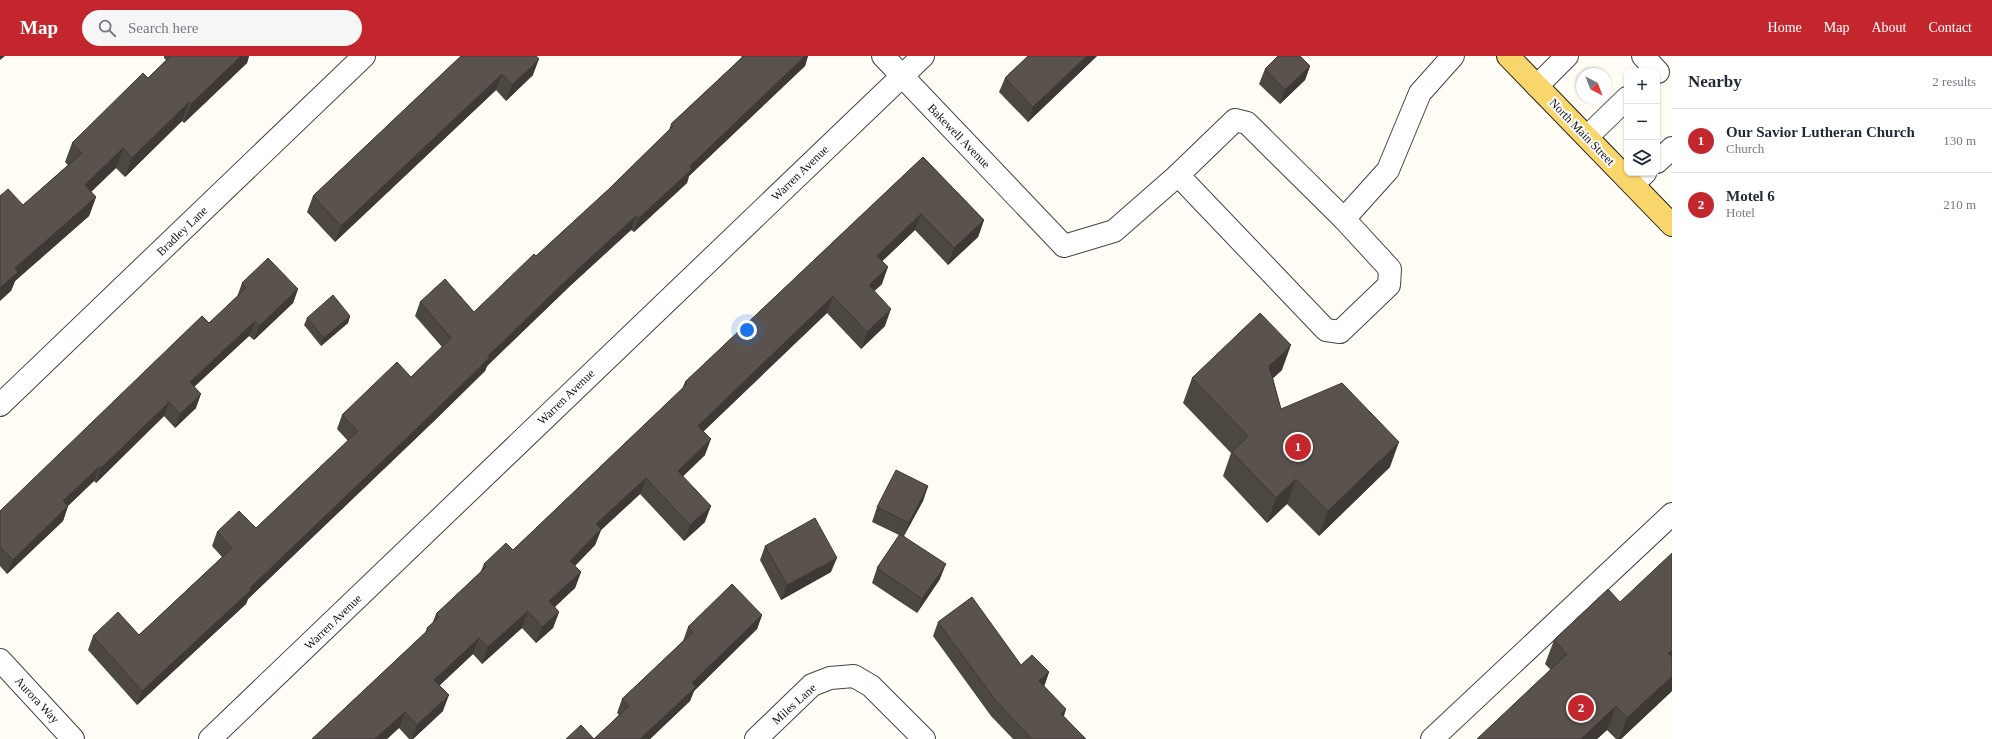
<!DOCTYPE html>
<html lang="en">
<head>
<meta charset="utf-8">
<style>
	body { margin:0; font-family:Georgia,serif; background:#f6f6f7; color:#1f2937 }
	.controls { position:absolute; right:12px; top:12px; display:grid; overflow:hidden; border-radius:8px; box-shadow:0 1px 3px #0004 }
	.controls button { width:36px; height:36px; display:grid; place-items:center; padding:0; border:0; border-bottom:1px solid #e0e1e3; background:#fff; color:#1f2937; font:20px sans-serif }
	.compass { position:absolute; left:1576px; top:12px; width:36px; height:36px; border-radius:50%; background:#fff; box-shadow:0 1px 3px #0004; rotate:138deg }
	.you { position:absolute; left:747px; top:274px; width:14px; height:14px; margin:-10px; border:3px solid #fff; border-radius:50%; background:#1a73e8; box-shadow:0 0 0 6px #1a73e833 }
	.badge { display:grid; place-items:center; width:26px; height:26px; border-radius:50%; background:#c4262e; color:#fff; font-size:13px; font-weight:700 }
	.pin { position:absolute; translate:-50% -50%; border:2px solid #fff; box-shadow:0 1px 4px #0006 }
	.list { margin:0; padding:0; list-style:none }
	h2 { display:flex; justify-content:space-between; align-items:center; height:52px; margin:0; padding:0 16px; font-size:17px }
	h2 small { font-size:13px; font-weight:400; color:#747a83 }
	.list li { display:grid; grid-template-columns:26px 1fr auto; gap:12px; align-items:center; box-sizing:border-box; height:64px; padding:0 16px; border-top:1px solid #e0e1e3 }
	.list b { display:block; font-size:15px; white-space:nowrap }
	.list p { margin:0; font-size:13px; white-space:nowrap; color:#747a83 }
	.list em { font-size:13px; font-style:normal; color:#747a83 }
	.icon { flex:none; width:22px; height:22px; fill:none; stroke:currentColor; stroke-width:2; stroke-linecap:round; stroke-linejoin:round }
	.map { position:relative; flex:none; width:1672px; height:683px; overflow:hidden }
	header { display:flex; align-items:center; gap:24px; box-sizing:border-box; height:56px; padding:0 20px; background:#c4262e; color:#fff }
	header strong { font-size:19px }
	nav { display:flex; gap:22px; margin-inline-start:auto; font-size:14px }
	.search { width:280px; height:36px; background:#f6f6f7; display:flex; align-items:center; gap:10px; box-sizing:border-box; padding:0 14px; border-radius:22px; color:#747a83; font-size:15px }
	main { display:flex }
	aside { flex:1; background:#fff }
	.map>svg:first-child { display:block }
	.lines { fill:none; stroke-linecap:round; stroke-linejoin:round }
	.minor-casing { stroke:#444; stroke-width:24 }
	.major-casing { stroke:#222; stroke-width:24 }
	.minor { stroke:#fff; stroke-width:22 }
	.major { stroke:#f9d66b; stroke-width:22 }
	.wall { fill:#4d4742 }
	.shaded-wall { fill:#3f3936 }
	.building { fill:#5a524d; stroke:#3f3936 }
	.labels { text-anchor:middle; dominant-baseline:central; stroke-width:4; stroke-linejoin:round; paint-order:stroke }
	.street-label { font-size:12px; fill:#111; stroke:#fff }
</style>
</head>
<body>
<header>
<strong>Map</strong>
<div class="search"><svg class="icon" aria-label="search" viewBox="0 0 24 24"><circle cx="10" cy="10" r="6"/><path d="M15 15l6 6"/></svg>Search here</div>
<nav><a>Home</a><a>Map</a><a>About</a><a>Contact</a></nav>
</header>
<main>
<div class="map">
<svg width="1672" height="683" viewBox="0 0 1672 683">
	<rect width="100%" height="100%" fill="#fffdf5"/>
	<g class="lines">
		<defs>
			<g id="minor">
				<path d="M 883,0 L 1064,190 L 1114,175 L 1178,119 L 1326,274 L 1340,276 L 1389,229 L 1390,213 L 1344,163 L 1388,114 L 1420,37 L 1453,0"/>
				<path d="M 1643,0 L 1658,16"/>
				<path d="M 1537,30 L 1567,0"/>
				<path d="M 1587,81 L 1627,42"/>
				<path d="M 1657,106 L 1672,92"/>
				<path d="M 1178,119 L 1235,64 L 1247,67 L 1344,163"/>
				<path d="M 1633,128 L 1645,117"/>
				<path d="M 0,349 L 364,0"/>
				<path d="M 0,604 L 73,683"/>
				<path d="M 210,683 L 923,0"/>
				<path d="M 756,683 L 812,629 L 830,622 L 854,620 L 871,630 L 924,683"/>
				<path d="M 1432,683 L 1672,458"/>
			</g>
			<path id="major" d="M 1508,0 L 1672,169"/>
		</defs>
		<use href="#minor" class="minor-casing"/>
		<use href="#major" class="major-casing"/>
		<use href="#minor" class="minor"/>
		<use href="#major" class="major"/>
	</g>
	<g class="wall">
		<path d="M 164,0 L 249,0 L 247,7 L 184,67 L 182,65 L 125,121 L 116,112 L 91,136 L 96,141 L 89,160 L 15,225 L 11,235 L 23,149 L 68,109 L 65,106 L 72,87 L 148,22 L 166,4 L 164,2 Z"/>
		<path d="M 461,0 L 533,19 L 506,45 L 496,34 L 335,186 L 307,156 L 313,140 Z"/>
		<path d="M 741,0 L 808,0 L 805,10 L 689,120 L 687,127 L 634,176 L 631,174 L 570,230 L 487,310 L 485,315 L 433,366 L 248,543 L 246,548 L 137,649 L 88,594 L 93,580 L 139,579 L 222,501 L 212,490 L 217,476 L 256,472 L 348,385 L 337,373 L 342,359 L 411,321 L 442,291 L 415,260 L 420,246 L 474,256 L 536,200 L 610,132 L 669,74 L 671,68 L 742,1 Z"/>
		<path d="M 1028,0 L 1097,0 L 1028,66 L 999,36 L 1005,22 Z"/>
		<path d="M 1310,10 L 1305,24 L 1280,48 L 1259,28 L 1265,13 Z"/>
		<path d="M 923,101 L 984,164 L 978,181 L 948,209 L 915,174 L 882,205 L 882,228 L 874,235 L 885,270 L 861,293 L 827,257 L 704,375 L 705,399 L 683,420 L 705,466 L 684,485 L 640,438 L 601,474 L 595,489 L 575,510 L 581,516 L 575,532 L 555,551 L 559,556 L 553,572 L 536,587 L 522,572 L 482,608 L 473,598 L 440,629 L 443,655 L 413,683 L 409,683 L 399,672 L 387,683 L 312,683 L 425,577 L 427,572 L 432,568 L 436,558 L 480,517 L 484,508 L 513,494 L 682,333 L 685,326 Z"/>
		<path d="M 242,227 L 298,233 L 293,247 L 254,284 L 249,280 L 194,331 L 196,352 L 175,372 L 164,360 L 96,427 L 94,425 L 68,450 L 63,465 L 7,518 L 0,510 L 0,455 L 209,267 L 237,241 Z"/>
		<path d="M 350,260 L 348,267 L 321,290 L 304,269 L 307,262 Z"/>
		<path d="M 1282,314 L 1273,322 L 1281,353 L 1390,411 L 1319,480 L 1287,448 L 1267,467 L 1223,420 L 1231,397 L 1183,347 L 1192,322 Z"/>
		<path d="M 928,430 L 923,445 L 904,480 L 940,523 L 917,557 L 872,527 L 877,512 L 899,479 L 872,466 L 877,451 Z"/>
		<path d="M 765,490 L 831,516 L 781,544 L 760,504 Z"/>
		<path d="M 762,559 L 757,573 L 694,635 L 690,645 L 650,683 L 566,683 L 594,683 L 619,659 L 617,657 L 622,643 L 683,585 L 688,571 Z"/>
		<path d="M 938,566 L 1021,609 L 1049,616 L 1044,630 L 1066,653 L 1064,660 L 1086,683 L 1013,683 L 991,660 L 933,580 Z"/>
		<path d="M 1554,584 L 1672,635 L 1621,683 L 1616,683 L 1607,674 L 1597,683 L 1477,683 L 1551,614 L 1545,608 Z"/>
	</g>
	<g class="shaded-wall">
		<path d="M 0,0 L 5,0 L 0,4 Z"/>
		<path d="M 241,0 L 249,0 L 247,7 L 184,67 L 191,48 Z"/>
		<path d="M 805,0 L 808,0 L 805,10 L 689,120 L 687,127 L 634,176 L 639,162 L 690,110 Z"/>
		<path d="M 1087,0 L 1097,0 L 1028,66 L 1033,51 Z"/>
		<path d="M 539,3 L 533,19 L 506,45 L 512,29 Z"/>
		<path d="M 1310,10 L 1305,24 L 1280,48 L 1285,34 Z"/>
		<path d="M 502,18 L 496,34 L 335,186 L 341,170 Z"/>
		<path d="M 189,46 L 182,65 L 125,121 L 132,102 Z"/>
		<path d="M 123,92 L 116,112 L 78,148 L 85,129 Z"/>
		<path d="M 96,141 L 89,160 L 15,225 L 11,235 L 0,245 L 0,232 L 15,212 Z"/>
		<path d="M 921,158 L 915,174 L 871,216 L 877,200 Z"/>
		<path d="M 636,160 L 631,174 L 570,230 L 487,310 L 485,315 L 433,366 L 248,543 L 246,548 L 137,649 L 142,635 L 250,532 L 575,216 Z"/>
		<path d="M 984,164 L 978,181 L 948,209 L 954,192 Z"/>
		<path d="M 888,211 L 882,228 L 863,246 L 869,229 Z"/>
		<path d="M 298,233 L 293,247 L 254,284 L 259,270 Z"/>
		<path d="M 833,240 L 827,257 L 692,386 L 698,370 Z"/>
		<path d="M 891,253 L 885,270 L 861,293 L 867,276 Z"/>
		<path d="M 350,260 L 348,267 L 321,290 L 324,282 Z"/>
		<path d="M 255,265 L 249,280 L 184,340 L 190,326 Z"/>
		<path d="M 1291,289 L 1282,314 L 1260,334 L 1269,310 Z"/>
		<path d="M 201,338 L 196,352 L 175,372 L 180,358 Z"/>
		<path d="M 169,346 L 164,360 L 96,427 L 101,412 Z"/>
		<path d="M 711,383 L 705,399 L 672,431 L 678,415 Z"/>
		<path d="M 1399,386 L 1390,411 L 1319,480 L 1328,455 Z"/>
		<path d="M 99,411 L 94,425 L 58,459 L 63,445 Z"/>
		<path d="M 646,422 L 640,438 L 601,474 L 595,489 L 564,521 L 570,505 L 596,468 Z"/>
		<path d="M 1296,423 L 1287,448 L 1267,467 L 1276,442 Z"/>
		<path d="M 928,430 L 923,445 L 903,481 L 909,467 Z"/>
		<path d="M 68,450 L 63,465 L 7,518 L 13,504 Z"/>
		<path d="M 711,450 L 705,466 L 684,485 L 690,469 Z"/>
		<path d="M 837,502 L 831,516 L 781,544 L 787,529 Z"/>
		<path d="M 946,508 L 940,523 L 917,557 L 922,543 Z"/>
		<path d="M 581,516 L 575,532 L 543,561 L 549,545 Z"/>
		<path d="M 528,555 L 522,572 L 482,608 L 488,591 Z"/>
		<path d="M 559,556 L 553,572 L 536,587 L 542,571 Z"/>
		<path d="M 762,559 L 757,573 L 694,635 L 690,645 L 650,683 L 640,683 L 692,627 Z"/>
		<path d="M 479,582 L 473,598 L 428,640 L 434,624 Z"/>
		<path d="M 1672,594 L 1672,609 L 1668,597 Z"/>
		<path d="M 1049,616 L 1044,631 L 1039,625 Z"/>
		<path d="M 1672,620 L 1672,635 L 1621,683 L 1619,683 L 1627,662 Z"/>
		<path d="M 449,639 L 443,655 L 413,683 L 412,683 L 417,669 Z"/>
		<path d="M 1616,650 L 1607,674 L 1597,683 L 1581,683 Z"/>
		<path d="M 1066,653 L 1061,667 L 1061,658 Z"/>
		<path d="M 405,656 L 399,672 L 387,683 L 375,683 Z"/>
	</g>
	<g class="building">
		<path d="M 171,0 L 241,0 L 191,48 L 189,46 L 132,102 L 123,92 L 85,129 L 96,141 L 15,212 L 18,216 L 0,232 L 0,140 L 8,133 L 23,149 L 82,97 L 72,87 L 143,17 L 148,22 Z"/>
		<path d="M 461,0 L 536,0 L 539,3 L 512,29 L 502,18 L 341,170 L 313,140 Z"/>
		<path d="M 744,0 L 805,0 L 690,110 L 692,113 L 639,162 L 636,160 L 575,216 L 488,300 L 490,301 L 438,352 L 250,532 L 251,534 L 142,635 L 93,580 L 118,556 L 139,579 L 232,492 L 217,476 L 239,455 L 256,472 L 358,375 L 342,359 L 397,306 L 411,321 L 451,282 L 420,246 L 445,223 L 474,256 L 534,198 L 536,200 L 610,132 L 673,70 L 671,68 Z"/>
		<path d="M 1028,0 L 1087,0 L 1033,51 L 1005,22 Z"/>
		<path d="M 1278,0 L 1300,0 L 1310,10 L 1285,34 L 1265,13 Z"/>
		<path d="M 923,101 L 984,164 L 954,192 L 921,158 L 877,200 L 888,211 L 869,229 L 891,253 L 867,276 L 833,240 L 698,370 L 711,383 L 678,415 L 711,450 L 690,469 L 646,422 L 596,468 L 601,473 L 570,505 L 581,516 L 549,545 L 559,556 L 542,571 L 528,555 L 488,591 L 479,582 L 434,624 L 449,639 L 417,669 L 405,656 L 375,683 L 312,683 L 428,574 L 427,572 L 439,561 L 436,558 L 486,511 L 484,508 L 506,487 L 513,494 L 687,328 L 685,326 Z"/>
		<path d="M 268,202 L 298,233 L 259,270 L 255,265 L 190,326 L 201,338 L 180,358 L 169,346 L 101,412 L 99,411 L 63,445 L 68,450 L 13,504 L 0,491 L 0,455 L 202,260 L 209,267 L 246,232 L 242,227 Z"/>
		<path d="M 333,239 L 350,260 L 324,282 L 307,262 Z"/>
		<path d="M 1260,257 L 1291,289 L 1269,310 L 1281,353 L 1342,327 L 1399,386 L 1328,455 L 1296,423 L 1276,442 L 1232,396 L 1248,380 L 1192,322 Z"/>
		<path d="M 896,414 L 928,430 L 909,467 L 877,451 Z"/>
		<path d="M 815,462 L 837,502 L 787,529 L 765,490 Z"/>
		<path d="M 900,478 L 946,508 L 922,543 L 877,512 Z"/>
		<path d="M 1672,497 L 1672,594 L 1668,597 L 1672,601 L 1672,620 L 1627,662 L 1616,650 L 1581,683 L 1477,683 L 1567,598 L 1554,584 L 1608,533 L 1620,546 Z"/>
		<path d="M 732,528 L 762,559 L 692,627 L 696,631 L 640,683 L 566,683 L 581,669 L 594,683 L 629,650 L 622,643 L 693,576 L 688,571 Z"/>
		<path d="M 972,541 L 1021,609 L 1032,599 L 1049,616 L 1039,625 L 1066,653 L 1061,658 L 1086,683 L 1032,683 L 996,645 L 938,566 Z"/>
	</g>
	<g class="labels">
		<g class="street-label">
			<text transform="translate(1582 76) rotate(46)">North Main Street</text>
			<text transform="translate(959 80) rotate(46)">Bakewell Avenue</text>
			<text transform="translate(800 117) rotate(-44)">Warren Avenue</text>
			<text transform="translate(182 175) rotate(-44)">Bradley Lane</text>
			<text transform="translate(566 341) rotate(-44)">Warren Avenue</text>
			<text transform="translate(333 566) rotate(-44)">Warren Avenue</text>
			<text transform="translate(37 644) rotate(47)">Aurora Way</text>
			<text transform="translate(794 648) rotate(-42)">Miles Lane</text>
		</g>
	</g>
</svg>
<div class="controls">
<button>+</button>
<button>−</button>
<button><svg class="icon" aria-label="layers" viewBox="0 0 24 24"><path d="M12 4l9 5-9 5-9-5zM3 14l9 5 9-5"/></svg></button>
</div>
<svg class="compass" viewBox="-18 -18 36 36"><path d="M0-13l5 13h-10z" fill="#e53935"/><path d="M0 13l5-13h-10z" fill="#747a83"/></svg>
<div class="you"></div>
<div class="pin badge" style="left:1298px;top:391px">1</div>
<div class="pin badge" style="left:1581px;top:652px">2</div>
</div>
<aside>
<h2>Nearby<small>2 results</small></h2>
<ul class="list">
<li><span class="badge">1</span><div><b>Our Savior Lutheran Church</b><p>Church</p></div><em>130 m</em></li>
<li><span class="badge">2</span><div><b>Motel 6</b><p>Hotel</p></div><em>210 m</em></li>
</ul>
</aside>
</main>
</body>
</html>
